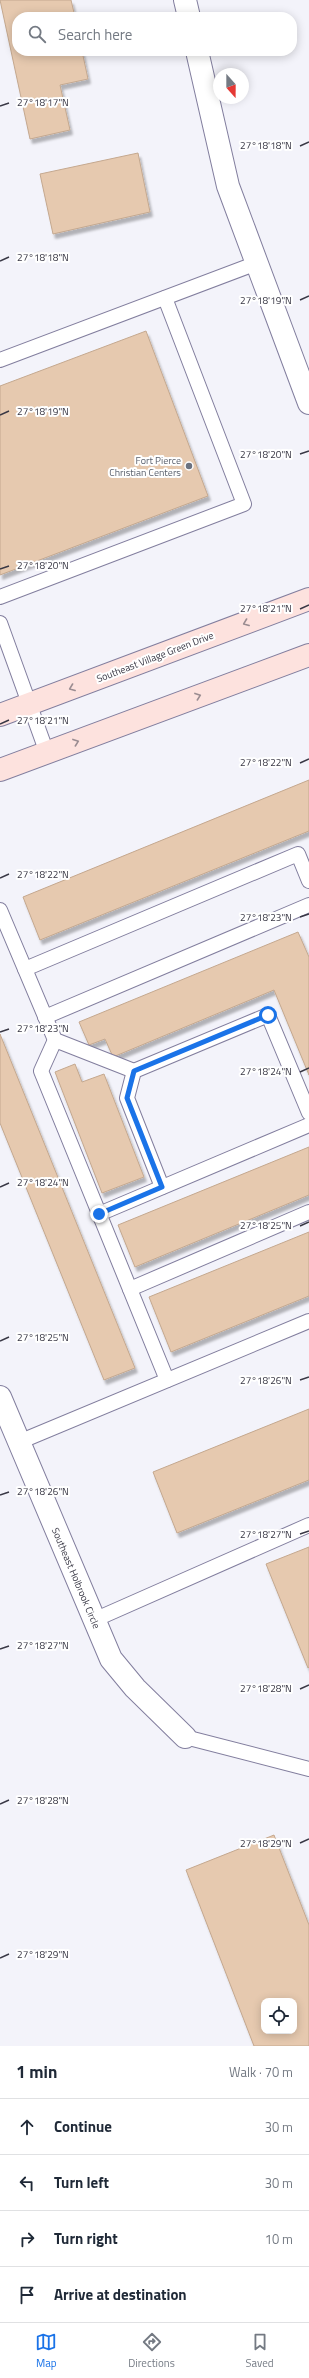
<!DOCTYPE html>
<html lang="en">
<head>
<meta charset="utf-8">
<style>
	body { margin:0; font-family:"Titillium Web",sans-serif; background:#f6f6f7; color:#1f2937 }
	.controls { position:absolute; right:12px; bottom:12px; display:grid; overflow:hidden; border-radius:8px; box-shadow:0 2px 10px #0003 }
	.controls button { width:36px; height:36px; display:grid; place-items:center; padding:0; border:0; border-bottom:1px solid #e0e1e3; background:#fff; color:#1f2937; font:20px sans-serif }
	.compass { position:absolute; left:213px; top:68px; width:36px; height:36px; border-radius:50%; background:#fff; box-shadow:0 2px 10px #0003; rotate:159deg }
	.stop { position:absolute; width:12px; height:12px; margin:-9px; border:3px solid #1a73e8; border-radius:50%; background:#fff }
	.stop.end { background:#1a73e8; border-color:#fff; box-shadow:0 1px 4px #0008 }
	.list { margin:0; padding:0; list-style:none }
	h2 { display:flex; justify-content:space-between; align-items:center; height:52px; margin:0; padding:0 16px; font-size:17px }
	h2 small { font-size:13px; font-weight:400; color:#747a83 }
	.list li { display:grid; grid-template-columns:26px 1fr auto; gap:12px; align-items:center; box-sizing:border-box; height:56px; padding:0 16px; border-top:1px solid #e0e1e3 }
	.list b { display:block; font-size:15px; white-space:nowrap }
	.list em { font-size:13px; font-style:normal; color:#747a83 }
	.icon { flex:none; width:22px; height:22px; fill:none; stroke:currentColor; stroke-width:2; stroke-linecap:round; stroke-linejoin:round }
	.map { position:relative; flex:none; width:309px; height:2046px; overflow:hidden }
	.search { position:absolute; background:#fff; box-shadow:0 2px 10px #0003; left:12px; right:12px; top:12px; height:44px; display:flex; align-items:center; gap:10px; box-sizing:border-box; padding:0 14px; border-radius:16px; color:#747a83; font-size:15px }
	.sheet { height:276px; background:#fff }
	nav { display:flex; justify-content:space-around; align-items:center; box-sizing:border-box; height:56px; border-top:1px solid #e0e1e3; background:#fff; font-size:11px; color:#747a83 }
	nav a { display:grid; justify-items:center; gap:2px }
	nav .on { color:#1a73e8 }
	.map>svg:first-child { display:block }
	.building { fill:#e6c9af; stroke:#c4a88f; fill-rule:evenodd; filter:url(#shadow) }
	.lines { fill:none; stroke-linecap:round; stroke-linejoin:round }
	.lane-casing { stroke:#827e9e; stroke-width:16 }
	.street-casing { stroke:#827e9e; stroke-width:24 }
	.secondary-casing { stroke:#827e9e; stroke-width:24 }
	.lane { stroke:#fff; stroke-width:14 }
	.street { stroke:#fff; stroke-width:22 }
	.secondary { stroke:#fde2de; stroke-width:22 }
	.oneway { stroke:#9a8c91 }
	.route { stroke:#1a73e8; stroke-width:5 }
	.ticks { fill:none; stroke:#383744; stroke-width:1.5 }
	.worship-dot { fill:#6b7280; stroke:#fff; stroke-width:1.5 }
	.labels { text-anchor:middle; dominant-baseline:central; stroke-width:4; stroke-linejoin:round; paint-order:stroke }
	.worship-label { font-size:10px; fill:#5b616d; stroke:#fff; text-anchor:end }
	.street-label { font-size:10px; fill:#383744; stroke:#fff }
	.ticks-label { font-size:10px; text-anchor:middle; fill:#383744; stroke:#fff; stroke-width:4; stroke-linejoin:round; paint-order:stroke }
</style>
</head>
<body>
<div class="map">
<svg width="309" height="2046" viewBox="0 0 309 2046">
	<defs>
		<filter id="shadow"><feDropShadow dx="2.5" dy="4.5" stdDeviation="1" flood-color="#0004"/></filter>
	</defs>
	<rect width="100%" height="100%" fill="#f3f3fa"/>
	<g class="building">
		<path d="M 0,0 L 71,0 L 75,17 L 17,17 L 17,51 L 82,51 L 88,79 L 60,85 L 70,130 L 30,139 Z"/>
		<path d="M 138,153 L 150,212 L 53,234 L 40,174 Z"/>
		<path d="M 146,331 L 208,496 L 0,575 L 0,386 Z"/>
		<path d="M 309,780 L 309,831 L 40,940 L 23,897 Z"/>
		<path d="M 298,932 L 309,957 L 309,1075 L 274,990 L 113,1057 L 105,1039 L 89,1045 L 79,1022 Z"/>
		<path d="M 0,1034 L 135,1368 L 104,1380 L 0,1123 Z"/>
		<path d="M 75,1064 L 82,1082 L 104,1074 L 144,1177 L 102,1193 L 55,1072 Z"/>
		<path d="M 309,1147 L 309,1195 L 135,1267 L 118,1225 Z"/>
		<path d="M 309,1232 L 309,1296 L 171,1352 L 149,1297 Z"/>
		<path d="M 309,1409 L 309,1480 L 177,1533 L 153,1472 Z"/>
		<path d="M 309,1547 L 309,1667 L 308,1668 L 266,1564 Z"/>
		<path d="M 274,1835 L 309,1925 L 309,2046 L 254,2046 L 186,1870 ZM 264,2001 L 294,2001 L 294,2031 L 264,2031 Z"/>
	</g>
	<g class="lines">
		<defs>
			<g id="lane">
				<path d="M 0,360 L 257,263"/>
				<path d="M 0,597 L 244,504 L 165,298"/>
				<path d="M 0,623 L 47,753"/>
				<path d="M 0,910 L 55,1040 L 134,1071"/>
				<path d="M 25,969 L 298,854 L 309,881"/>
				<path d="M 45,1017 L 309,905"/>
				<path d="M 55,1040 L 41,1071 L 167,1380"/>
				<path d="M 162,1187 L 127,1098 L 134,1071 L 268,1015 L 309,1113"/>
				<path d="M 99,1214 L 309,1125"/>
				<path d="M 130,1289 L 309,1212"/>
				<path d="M 19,1442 L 309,1321"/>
				<path d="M 94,1620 L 309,1525"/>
				<path d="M 185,1737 L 309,1769"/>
			</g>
			<g id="street">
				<path d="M 185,0 L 189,17"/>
				<path d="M 197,51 L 228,186 L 309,403"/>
				<path d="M 0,1397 L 111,1659 L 135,1688 L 185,1737"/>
			</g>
			<g id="secondary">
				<path d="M 0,715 L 309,599"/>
				<path d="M 0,770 L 309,655"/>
			</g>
		</defs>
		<use href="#lane" class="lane-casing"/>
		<use href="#street" class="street-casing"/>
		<use href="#secondary" class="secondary-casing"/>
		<use href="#lane" class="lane"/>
		<use href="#street" class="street"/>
		<use href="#secondary" class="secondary"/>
	</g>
	<defs><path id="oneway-chevron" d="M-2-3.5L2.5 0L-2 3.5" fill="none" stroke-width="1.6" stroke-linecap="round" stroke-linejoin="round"/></defs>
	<g class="oneway">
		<use href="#oneway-chevron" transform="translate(246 623) rotate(159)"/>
		<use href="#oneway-chevron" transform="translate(72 688) rotate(159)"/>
		<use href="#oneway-chevron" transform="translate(198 696) rotate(-20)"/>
		<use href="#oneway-chevron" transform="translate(76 742) rotate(-20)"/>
	</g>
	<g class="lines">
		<path class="route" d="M 99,1214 L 162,1187 L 127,1098 L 134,1071 L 268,1015"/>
	</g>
	<path class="ticks" d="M 0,106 L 9,103M 300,146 L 309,142M 0,261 L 9,257M 300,300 L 309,296M 0,415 L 9,411M 300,454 L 309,451M 0,569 L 9,566M 300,609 L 309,605M 0,724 L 9,720M 300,763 L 309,759M 0,878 L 9,874M 300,917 L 309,914M 0,1032 L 9,1029M 300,1072 L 309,1068M 0,1187 L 9,1183M 300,1226 L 309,1222M 0,1341 L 9,1337M 300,1380 L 309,1377M 0,1495 L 9,1492M 300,1534 L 309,1531M 0,1649 L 9,1646M 300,1689 L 309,1685M 0,1804 L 9,1800M 300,1843 L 309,1839M 0,1958 L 9,1954"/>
	<circle class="worship-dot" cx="189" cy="466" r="4"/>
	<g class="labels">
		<g class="worship-label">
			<text x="181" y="460">Fort Pierce<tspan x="181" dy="12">Christian Centers</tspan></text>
		</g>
		<g class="street-label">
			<text transform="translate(155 657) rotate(-21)">Southeast Village Green Drive</text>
			<text transform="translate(76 1578) rotate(67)">Southeast Holbrook Circle</text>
		</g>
	</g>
	<g class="ticks-label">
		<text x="43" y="106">27°18'17"N</text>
		<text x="266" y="149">27°18'18"N</text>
		<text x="43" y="261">27°18'18"N</text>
		<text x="266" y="304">27°18'19"N</text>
		<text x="43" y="415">27°18'19"N</text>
		<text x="266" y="458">27°18'20"N</text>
		<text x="43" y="569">27°18'20"N</text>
		<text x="266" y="612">27°18'21"N</text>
		<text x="43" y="724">27°18'21"N</text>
		<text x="266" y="766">27°18'22"N</text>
		<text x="43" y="878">27°18'22"N</text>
		<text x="266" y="921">27°18'23"N</text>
		<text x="43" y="1032">27°18'23"N</text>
		<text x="266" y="1075">27°18'24"N</text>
		<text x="43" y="1186">27°18'24"N</text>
		<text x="266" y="1229">27°18'25"N</text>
		<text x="43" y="1341">27°18'25"N</text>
		<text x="266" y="1384">27°18'26"N</text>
		<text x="43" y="1495">27°18'26"N</text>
		<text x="266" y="1538">27°18'27"N</text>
		<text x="43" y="1649">27°18'27"N</text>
		<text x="266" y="1692">27°18'28"N</text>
		<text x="43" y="1804">27°18'28"N</text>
		<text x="266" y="1847">27°18'29"N</text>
		<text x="43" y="1958">27°18'29"N</text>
	</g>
</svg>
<div class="controls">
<button><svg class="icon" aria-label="locate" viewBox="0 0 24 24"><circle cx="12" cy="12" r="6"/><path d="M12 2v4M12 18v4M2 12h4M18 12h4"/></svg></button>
</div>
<svg class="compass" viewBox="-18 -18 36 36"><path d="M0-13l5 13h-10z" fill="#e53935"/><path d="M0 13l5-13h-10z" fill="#747a83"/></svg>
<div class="stop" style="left:268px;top:1015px"></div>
<div class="stop end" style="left:99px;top:1214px"></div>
<div class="search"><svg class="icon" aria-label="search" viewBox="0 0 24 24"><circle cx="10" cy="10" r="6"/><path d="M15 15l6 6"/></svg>Search here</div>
</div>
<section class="sheet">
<h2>1 min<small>Walk · 70 m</small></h2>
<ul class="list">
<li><svg class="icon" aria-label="ahead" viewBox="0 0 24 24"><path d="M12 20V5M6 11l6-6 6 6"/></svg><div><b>Continue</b></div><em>30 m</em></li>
<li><svg class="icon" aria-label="left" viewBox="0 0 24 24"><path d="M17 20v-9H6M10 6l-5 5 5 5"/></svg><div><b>Turn left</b></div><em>30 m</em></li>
<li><svg class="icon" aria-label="right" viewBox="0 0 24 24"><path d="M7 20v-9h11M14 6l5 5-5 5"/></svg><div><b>Turn right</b></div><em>10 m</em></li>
<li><svg class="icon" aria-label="arrive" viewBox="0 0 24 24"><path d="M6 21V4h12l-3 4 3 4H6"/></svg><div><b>Arrive at destination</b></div></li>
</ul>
</section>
<nav>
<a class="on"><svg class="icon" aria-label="map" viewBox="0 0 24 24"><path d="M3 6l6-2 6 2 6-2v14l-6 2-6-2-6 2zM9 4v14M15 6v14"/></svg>Map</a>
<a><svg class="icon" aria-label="directions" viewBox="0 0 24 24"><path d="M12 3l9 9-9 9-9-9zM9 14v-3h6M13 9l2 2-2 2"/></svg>Directions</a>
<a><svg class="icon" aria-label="saved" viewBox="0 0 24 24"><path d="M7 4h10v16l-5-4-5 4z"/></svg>Saved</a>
</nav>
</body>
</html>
